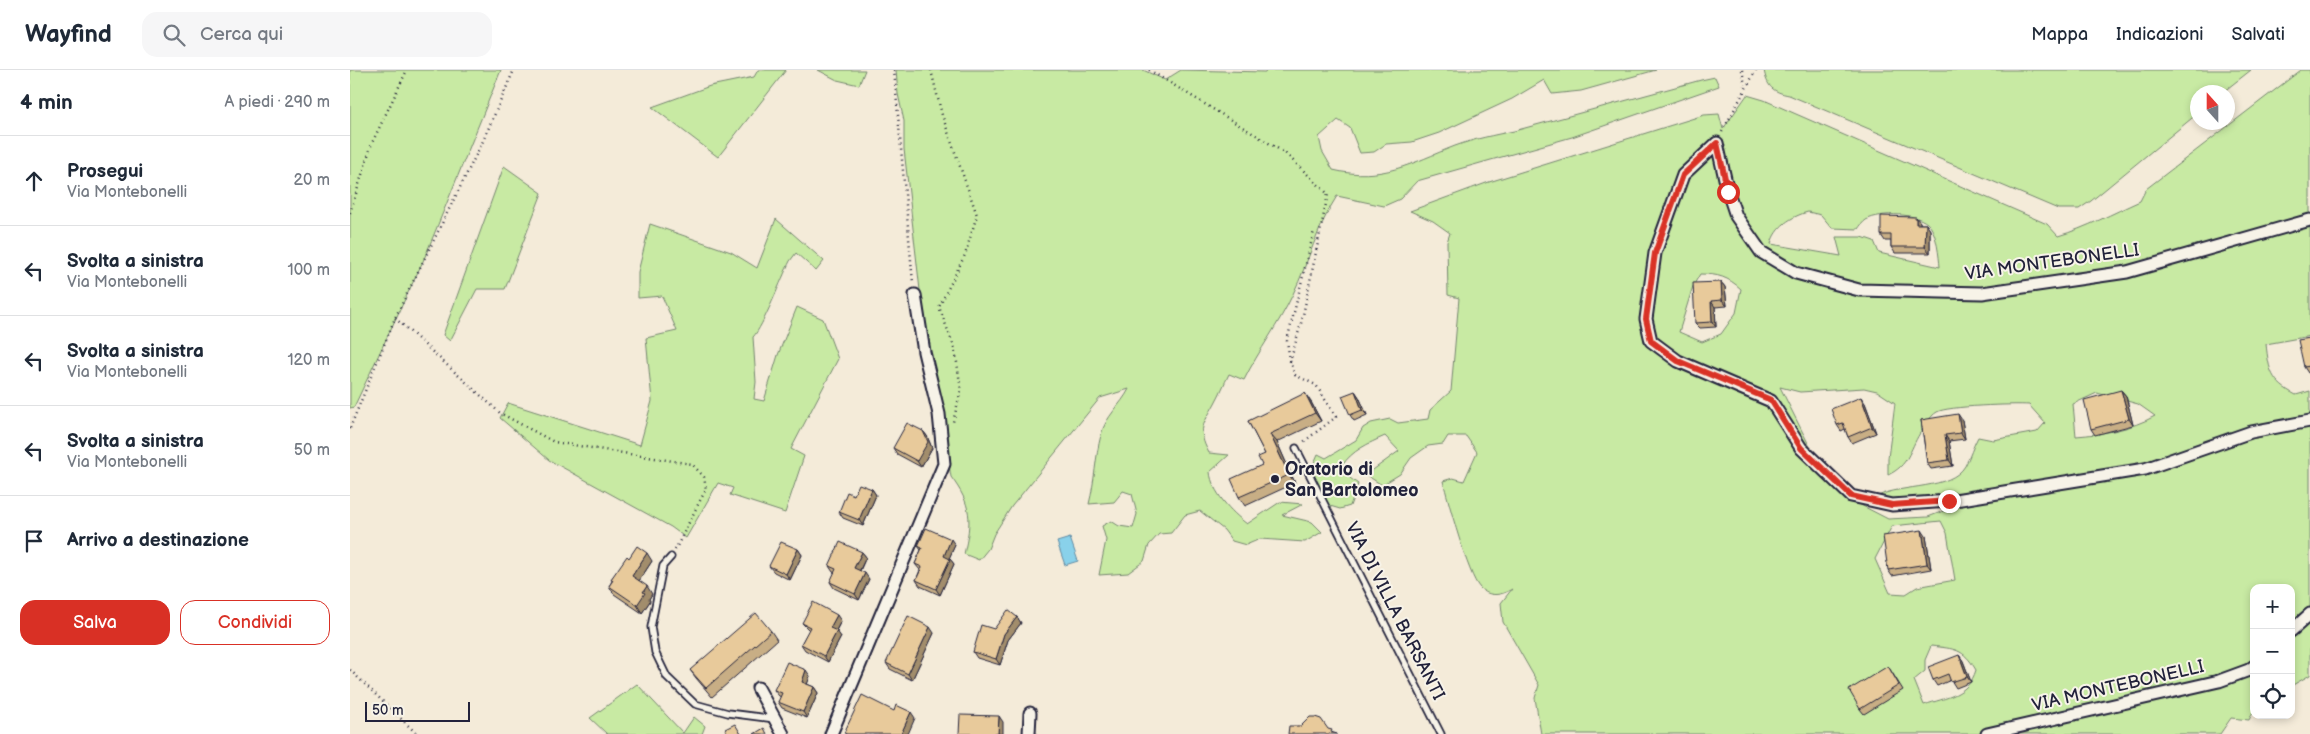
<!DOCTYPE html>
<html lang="it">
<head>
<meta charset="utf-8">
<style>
	body { margin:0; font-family:"Balsamiq Sans",sans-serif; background:#f6f6f7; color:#1f2937 }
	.controls { position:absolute; right:15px; bottom:15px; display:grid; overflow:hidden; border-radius:10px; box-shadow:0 2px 8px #0003 }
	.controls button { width:45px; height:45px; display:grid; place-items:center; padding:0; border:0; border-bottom:1px solid #e0e1e3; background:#fff; color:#1f2937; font:25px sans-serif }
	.compass { position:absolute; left:1840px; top:15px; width:45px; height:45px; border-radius:50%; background:#fff; box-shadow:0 2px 8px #0003; rotate:339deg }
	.scale { position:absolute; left:15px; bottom:12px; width:105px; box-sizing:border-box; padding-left:5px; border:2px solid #22223b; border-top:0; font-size:14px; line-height:18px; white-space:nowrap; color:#22223b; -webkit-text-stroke:4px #f7f3e8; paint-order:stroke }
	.stop { position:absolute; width:15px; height:15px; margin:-11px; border:4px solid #d93025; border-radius:50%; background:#fff }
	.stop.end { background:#d93025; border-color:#fff; box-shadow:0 1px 5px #0008 }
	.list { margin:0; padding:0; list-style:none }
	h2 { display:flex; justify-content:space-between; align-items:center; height:65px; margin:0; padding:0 20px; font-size:21px }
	h2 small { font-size:16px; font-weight:400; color:#747a83 }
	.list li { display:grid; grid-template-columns:32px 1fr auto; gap:15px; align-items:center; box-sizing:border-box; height:90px; padding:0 20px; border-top:1px solid #e0e1e3 }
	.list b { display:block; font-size:19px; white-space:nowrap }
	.list p { margin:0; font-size:16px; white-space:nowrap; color:#747a83 }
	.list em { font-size:16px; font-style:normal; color:#747a83 }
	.actions { display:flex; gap:10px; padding:15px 20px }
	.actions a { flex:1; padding:11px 0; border:1px solid #d93025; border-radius:15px; text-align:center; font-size:18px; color:#d93025 }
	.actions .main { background:#d93025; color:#fff }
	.icon { flex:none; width:28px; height:28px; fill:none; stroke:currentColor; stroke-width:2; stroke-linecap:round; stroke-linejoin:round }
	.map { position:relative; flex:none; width:1960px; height:664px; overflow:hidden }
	header { display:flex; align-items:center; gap:30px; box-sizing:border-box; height:70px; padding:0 25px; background:#fff; border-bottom:1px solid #e0e1e3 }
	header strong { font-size:24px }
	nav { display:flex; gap:28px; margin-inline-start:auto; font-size:18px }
	.search { width:350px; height:45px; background:#f6f6f7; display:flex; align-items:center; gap:12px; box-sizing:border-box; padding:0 18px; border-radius:15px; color:#747a83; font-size:19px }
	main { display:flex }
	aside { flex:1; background:#fff }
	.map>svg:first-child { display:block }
	.green { fill:#c8eaa3; stroke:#75866f; fill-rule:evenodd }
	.water { fill:#89d1ea; stroke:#608ba4 }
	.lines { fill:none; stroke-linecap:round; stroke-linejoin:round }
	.lane-casing { stroke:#22223b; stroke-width:9 }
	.street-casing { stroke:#22223b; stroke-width:15 }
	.path { stroke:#22223b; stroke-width:2.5; stroke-dasharray:1 4; stroke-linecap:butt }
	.lane { stroke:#f7f3e8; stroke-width:5.5 }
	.street { stroke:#f7f3e8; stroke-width:11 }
	.wall { fill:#c8ae85; stroke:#22223b }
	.shaded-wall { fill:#a28d6c; stroke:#22223b }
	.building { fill:#e8ca9b; stroke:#22223b }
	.route { stroke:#d93025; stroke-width:6 }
	.poi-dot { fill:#22223b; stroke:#f7f3e8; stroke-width:2 }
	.labels { text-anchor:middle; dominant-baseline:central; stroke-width:4; stroke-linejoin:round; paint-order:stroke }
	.street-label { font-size:18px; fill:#22223b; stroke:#f7f3e8 }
	.poi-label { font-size:18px; font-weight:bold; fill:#22223b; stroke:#f7f3e8; text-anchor:start }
</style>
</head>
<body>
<header>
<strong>Wayfind</strong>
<div class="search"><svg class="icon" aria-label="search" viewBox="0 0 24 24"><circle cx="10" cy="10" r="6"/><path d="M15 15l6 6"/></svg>Cerca qui</div>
<nav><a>Mappa</a><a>Indicazioni</a><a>Salvati</a></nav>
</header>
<main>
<aside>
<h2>4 min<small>A piedi · 290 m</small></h2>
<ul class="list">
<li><svg class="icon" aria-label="ahead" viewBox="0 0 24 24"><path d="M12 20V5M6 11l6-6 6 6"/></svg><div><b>Prosegui</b><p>Via Montebonelli</p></div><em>20 m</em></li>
<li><svg class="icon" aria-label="left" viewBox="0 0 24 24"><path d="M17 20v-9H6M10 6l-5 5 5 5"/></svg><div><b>Svolta a sinistra</b><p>Via Montebonelli</p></div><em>100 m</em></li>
<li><svg class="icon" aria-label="left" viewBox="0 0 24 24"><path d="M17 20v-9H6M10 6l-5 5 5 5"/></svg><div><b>Svolta a sinistra</b><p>Via Montebonelli</p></div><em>120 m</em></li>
<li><svg class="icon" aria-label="left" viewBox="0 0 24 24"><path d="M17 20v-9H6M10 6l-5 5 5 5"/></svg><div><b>Svolta a sinistra</b><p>Via Montebonelli</p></div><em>50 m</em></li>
<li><svg class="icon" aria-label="arrive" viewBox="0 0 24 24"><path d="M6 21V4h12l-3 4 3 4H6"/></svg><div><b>Arrivo a destinazione</b></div></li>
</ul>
<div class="actions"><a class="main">Salva</a><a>Condividi</a></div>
</aside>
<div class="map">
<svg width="1960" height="664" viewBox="0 0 1960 664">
	<rect width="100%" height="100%" fill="#f4ebd9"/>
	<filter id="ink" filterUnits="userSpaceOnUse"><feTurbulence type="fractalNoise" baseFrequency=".02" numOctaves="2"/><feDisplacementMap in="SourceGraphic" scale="10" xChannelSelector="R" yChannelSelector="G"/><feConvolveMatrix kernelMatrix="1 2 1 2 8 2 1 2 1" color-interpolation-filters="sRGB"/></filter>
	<g filter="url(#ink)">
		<g class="green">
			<path d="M 0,0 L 151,0 L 74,189 L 4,337 L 0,338 Z"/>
			<path d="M 408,0 L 436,0 L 368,87 L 302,37 L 360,16 L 404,7 Z"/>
			<path d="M 468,0 L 515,0 L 509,15 L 487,10 Z"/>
			<path d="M 546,0 L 793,0 L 815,10 L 831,0 L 915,2 L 916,0 L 1306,0 L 1231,21 L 1202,24 L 1194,10 L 1162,29 L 1089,63 L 1062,72 L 1036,74 L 1024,82 L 1010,83 L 1000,58 L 988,50 L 969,67 L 972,81 L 983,100 C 1032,112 1061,93 1105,76 C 1124,69 1144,65 1164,61 L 1351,10 L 1365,7 L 1369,16 L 1222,67 L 1067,111 L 1050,129 L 1034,136 L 987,126 C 967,157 959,191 943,224 C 929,254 909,280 894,310 L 879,304 C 874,314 870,324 865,333 C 854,354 846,359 859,383 L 879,385 L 860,402 C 862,422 881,442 897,454 L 930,432 L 953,434 L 932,445 L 962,452 L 972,462 L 955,472 L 910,469 L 896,475 L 882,471 L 874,460 L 850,441 L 835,445 L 821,463 L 809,464 L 799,475 L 794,491 L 778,503 L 749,505 L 756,470 L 752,456 L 761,451 L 769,456 L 783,458 L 787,444 L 782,424 L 773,421 L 764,432 L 739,434 C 745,411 745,388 751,365 C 755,347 771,335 779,319 L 750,328 L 662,436 L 644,464 L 638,479 L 629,490 L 614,484 C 622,450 622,435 601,407 L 572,238 L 554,79 L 554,51 L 548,24 Z"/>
			<path d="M 1414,0 L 1901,0 L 1873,22 L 1848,22 L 1847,44 L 1741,131 L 1729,139 L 1708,139 L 1439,25 C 1423,22 1417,17 1414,0 Z"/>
			<path d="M 1951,0 L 1960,0 L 1960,266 L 1916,274 C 1919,301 1921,312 1946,325 L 1960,321 L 1960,605 L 1941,616 L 1941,518 L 1904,518 L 1904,640 L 1899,650 L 1881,648 L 1870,664 L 1191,664 L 1185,628 L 1189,615 L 1153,552 L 1151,533 L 1162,519 C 1152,525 1140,528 1130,518 C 1118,506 1098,430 1093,411 L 1103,408 L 1114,411 L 1127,382 L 1116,366 L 1098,366 L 1093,374 L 1078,376 L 1061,388 L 1050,404 L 1032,415 L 1016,405 L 1049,381 L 1035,366 C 1019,373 1001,381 992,396 L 1000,408 L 1008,414 L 1000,436 L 990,439 L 980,436 L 968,418 L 961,400 L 968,384 L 976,388 L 1006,370 L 1013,358 L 1021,353 L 1040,349 L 1048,353 L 1078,349 L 1080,340 L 1101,321 L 1109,228 L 1098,225 L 1097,172 L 1100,163 L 1083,151 L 1060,141 L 1139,112 L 1354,45 L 1369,44 L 1373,59 L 1397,25 L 1414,30 L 1697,154 L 1708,166 C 1736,158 1763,143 1790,131 L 1796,119 ZM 1458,142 L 1471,145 L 1482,158 L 1508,159 C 1510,156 1513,152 1516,150 C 1530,142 1569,142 1580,156 C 1587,165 1589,186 1590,197 L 1529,183 L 1524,171 L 1512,167 L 1486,167 L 1491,186 L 1421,174 C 1425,157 1442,146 1458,142 ZM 1350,204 C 1368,204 1378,207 1391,219 L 1386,243 L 1371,264 L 1352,272 L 1329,262 L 1343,216 ZM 1430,317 L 1450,322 L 1514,318 L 1527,321 L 1545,333 L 1538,388 L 1538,405 C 1559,395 1559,381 1570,363 C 1574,357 1580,346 1587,342 C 1597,336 1664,334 1679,335 L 1695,353 L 1687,362 L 1643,370 L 1628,367 C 1623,376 1620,387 1615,396 C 1601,420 1552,414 1528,426 L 1540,434 L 1617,432 L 1578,447 L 1538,449 L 1503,431 L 1493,423 L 1461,379 ZM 1747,323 L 1788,334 L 1805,346 C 1781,359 1754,364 1726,366 L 1723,334 ZM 1591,451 L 1597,463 L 1605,510 L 1567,517 L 1556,524 L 1540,523 L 1525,489 L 1542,456 ZM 1581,576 C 1605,579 1613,578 1626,600 C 1618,626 1597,627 1574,635 L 1564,610 L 1575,601 L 1575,590 Z"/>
			<path d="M 154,96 L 192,123 L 155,219 L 127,219 L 100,271 L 93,265 Z"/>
			<path d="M 426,149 L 474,191 L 466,201 L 446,183 L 440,191 C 432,207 413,257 403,267 L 406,312 L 404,329 L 414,331 L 428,285 L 447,237 L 473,249 L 488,289 L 441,379 L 454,386 L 435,443 L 380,425 L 383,418 L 368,413 L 336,468 L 321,457 L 199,390 L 150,348 L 158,333 L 290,375 L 302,331 L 296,268 L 327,261 L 312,226 L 288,228 L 288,202 L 300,154 L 381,182 L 407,198 Z"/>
			<path d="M 287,614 L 333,663 L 344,647 L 355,656 L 352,664 L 257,664 L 240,648 Z"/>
		</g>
		<path class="water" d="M 720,468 L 728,491 L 715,495 L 707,472 Z"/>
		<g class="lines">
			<defs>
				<g id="lane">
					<path d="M 946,378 L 1091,664"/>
					<path d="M 321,487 L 313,496 L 301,557 L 305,582 L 317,607 L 345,634 L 378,643 L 425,649"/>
				</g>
				<g id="street">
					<path d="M 1960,150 L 1777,202 L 1632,223 L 1509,220 L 1446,203 L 1411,182 L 1386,146 L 1378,122 L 1367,73 L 1333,105 L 1305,183 L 1296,249 L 1301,271 L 1328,291 L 1421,331 L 1451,378 L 1501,426 L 1542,435 L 1599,431 L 1795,399 L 1901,362 L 1960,351"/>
					<path d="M 1941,561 L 1960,544"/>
					<path d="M 408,618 L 433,664"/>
					<path d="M 481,664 L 594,394 L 589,344 L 574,282 L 565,225"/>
					<path d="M 679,664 L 680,643"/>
					<path d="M 1637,664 L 1869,611 L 1899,600 L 1904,596"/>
				</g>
			</defs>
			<use href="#lane" class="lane-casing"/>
			<use href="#street" class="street-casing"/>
			<g class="path">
				<path d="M 544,0 L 563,213"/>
				<path d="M 581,0 L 592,45 L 627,145 L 615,185 L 589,237 L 605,279 L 611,320 L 603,352"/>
				<path d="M 799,0 L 935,83 L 978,124 L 952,250 L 940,292 L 945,305 L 966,315 L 986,347 L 952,373"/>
				<path d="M 1392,0 L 1395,15"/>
				<path d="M 1372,62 L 1406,0"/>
				<path d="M 0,143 L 22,73 L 57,0"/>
				<path d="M 45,248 L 150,343 L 204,372 L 342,394 L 354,407 L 356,419 L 325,480"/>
				<path d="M 940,291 L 937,271 L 964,161"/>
				<path d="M 0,358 L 45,248 L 133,71 L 164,0"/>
				<path d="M 0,600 L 67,664"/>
			</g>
			<use href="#lane" class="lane"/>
			<use href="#street" class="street"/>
		</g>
		<g class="wall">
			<path d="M 1570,152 L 1570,154 L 1576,154 L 1580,160 L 1580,183 L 1545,183 L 1541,177 L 1541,171 L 1535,171 L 1531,165 Z"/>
			<path d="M 1371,212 L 1375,217 L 1377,236 L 1365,237 L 1366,257 L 1350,258 L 1345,253 Z"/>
			<path d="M 1960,268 L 1960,303 L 1958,303 L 1954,297 Z"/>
			<path d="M 1771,320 L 1776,326 L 1783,355 L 1745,365 L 1741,359 Z"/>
			<path d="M 1005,321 L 1009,327 L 1017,345 L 1004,351 L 1000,345 Z"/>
			<path d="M 961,332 L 971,351 L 927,372 L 945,413 L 895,436 L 889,427 L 912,395 L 915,384 L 898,351 Z"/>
			<path d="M 1515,333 L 1526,363 L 1502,373 L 1498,367 L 1495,359 L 1491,361 L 1487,355 Z"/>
			<path d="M 1571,350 L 1612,350 L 1615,369 L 1599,371 L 1603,396 L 1581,399 L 1577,393 Z"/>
			<path d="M 573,361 L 577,366 L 582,378 L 571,397 L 547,384 L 543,378 Z"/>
			<path d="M 522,419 L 526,425 L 513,456 L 493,448 L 489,442 L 504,425 Z"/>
			<path d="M 1576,466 L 1581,499 L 1542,506 L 1538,500 Z"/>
			<path d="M 605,475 L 599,488 L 604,494 L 590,525 L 570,516 L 566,510 L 570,500 L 565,494 L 571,480 L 568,476 Z"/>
			<path d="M 448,479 L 452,485 L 440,510 L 424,502 L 419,496 Z"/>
			<path d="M 512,482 L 516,487 L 510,501 L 519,509 L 509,530 L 484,518 L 480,512 L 485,503 L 483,502 L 479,496 Z"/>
			<path d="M 279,488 L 302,491 L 289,511 L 302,524 L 299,529 L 300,531 L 292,543 L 264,524 L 259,516 L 262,511 L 261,509 Z"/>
			<path d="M 667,547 L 671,553 L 658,570 L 650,595 L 627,588 L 623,582 L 644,559 Z"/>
			<path d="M 491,551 L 486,561 L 491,567 L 478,592 L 455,580 L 451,574 L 459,560 L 452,553 Z"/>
			<path d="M 421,561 L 427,570 L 362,627 L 346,608 L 340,600 Z"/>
			<path d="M 584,563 L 562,610 L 540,599 L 536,593 Z"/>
			<path d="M 1609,585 L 1613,591 L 1621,612 L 1606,618 L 1601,610 L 1587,616 L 1583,610 Z"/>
			<path d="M 1538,596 L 1553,620 L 1514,644 L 1510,639 Z"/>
			<path d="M 460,606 L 457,614 L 464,617 L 468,623 L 457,648 L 432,638 L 428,632 L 431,627 L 429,626 L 424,620 Z"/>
		</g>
		<g class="shaded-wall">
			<path d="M 1566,147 L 1570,152 L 1570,160 L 1566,154 Z"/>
			<path d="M 1576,154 L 1580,160 L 1580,183 L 1575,177 Z"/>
			<path d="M 1371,212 L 1375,217 L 1377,236 L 1372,230 Z"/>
			<path d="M 1361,231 L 1365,237 L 1366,257 L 1362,252 Z"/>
			<path d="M 1771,320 L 1776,326 L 1783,355 L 1779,349 Z"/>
			<path d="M 1005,321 L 1009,327 L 1017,345 L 1012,340 Z"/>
			<path d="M 955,323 L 961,332 L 971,351 L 965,343 Z"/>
			<path d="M 1511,327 L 1515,333 L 1526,363 L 1522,357 Z"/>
			<path d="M 1608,344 L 1612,350 L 1615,369 L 1611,363 Z"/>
			<path d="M 573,361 L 577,366 L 582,378 L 571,397 L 567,391 Z"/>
			<path d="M 920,364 L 927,372 L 945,413 L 939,405 Z"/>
			<path d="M 1595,365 L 1599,371 L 1603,396 L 1599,390 Z"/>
			<path d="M 522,419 L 526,425 L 513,456 L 509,450 Z"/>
			<path d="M 1572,460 L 1576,466 L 1581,499 L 1577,494 Z"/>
			<path d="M 601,469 L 605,475 L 598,491 L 594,486 Z"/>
			<path d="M 448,479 L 452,485 L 440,510 L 436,504 Z"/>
			<path d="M 512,482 L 516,487 L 508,504 L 504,498 Z"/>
			<path d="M 297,483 L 302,491 L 287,514 L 282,506 Z"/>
			<path d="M 600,489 L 604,494 L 590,525 L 586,519 Z"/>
			<path d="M 515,503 L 519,509 L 509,530 L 505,524 Z"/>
			<path d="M 297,516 L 302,524 L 299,529 L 300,531 L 292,543 L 287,535 L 293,522 Z"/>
			<path d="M 487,545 L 491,551 L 484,564 L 480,558 Z"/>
			<path d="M 667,547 L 671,553 L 658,570 L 650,595 L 646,589 L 654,564 Z"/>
			<path d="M 580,557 L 584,563 L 562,610 L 558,604 Z"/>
			<path d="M 487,561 L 491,567 L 478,592 L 474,586 Z"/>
			<path d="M 1609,585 L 1613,591 L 1621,612 L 1617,607 Z"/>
			<path d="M 456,600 L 460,606 L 456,618 L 452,612 Z"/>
			<path d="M 464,617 L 468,623 L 457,648 L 453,642 Z"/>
			<path d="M 561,642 L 565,648 L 558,664 L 551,664 Z"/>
			<path d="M 649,646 L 653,652 L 653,664 L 648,664 Z"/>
		</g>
		<g class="building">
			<path d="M 1531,146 L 1566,147 L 1566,154 L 1576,154 L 1575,177 L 1541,177 L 1541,165 L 1531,165 Z"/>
			<path d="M 1371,212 L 1372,230 L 1361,231 L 1362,252 L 1345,253 L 1343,213 Z"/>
			<path d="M 1960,268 L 1960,296 L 1954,297 L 1948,270 Z"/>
			<path d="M 1771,320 L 1779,349 L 1741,359 L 1734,330 Z"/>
			<path d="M 1005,321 L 1012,340 L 1000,345 L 992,326 Z"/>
			<path d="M 955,323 L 965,343 L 920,364 L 939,405 L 889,427 L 881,409 L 912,395 L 908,387 L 915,384 L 898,351 Z"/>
			<path d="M 1511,327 L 1522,357 L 1498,367 L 1493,353 L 1487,355 L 1481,339 Z"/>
			<path d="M 1608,344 L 1611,363 L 1595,365 L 1599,390 L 1577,393 L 1571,350 Z"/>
			<path d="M 557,353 L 573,361 L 578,372 L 567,391 L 543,378 Z"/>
			<path d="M 509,414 L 522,419 L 509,450 L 489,442 L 497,422 L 504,425 Z"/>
			<path d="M 576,458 L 601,469 L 594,486 L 600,489 L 586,519 L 566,510 L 572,497 L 565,494 L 572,478 L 568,476 Z"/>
			<path d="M 1572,460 L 1577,494 L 1538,500 L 1533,466 Z"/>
			<path d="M 431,472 L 448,479 L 436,504 L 419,496 Z"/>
			<path d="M 490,472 L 512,482 L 504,498 L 515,503 L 505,524 L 480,512 L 486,499 L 479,496 Z"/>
			<path d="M 287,476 L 297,483 L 282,506 L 297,516 L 293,522 L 295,523 L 287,535 L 259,516 L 263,510 L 261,509 L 277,486 L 279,488 Z"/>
			<path d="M 463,532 L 487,545 L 480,558 L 487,561 L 474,586 L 451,574 L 460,557 L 452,553 Z"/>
			<path d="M 658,540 L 667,547 L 654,564 L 646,589 L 623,582 L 631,555 L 644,559 Z"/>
			<path d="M 406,543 L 421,561 L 356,618 L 340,600 Z"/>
			<path d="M 558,546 L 580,557 L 558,604 L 536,593 Z"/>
			<path d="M 1609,585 L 1617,607 L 1601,612 L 1598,604 L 1583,610 L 1578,597 Z"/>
			<path d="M 437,592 L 456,600 L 452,612 L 464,617 L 453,642 L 428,632 L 432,623 L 424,620 Z"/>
			<path d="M 1538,596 L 1549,615 L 1510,639 L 1499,620 Z"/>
			<path d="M 512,625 L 544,641 L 546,635 L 561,642 L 551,664 L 497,664 L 494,663 Z"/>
			<path d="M 610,645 L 649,646 L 648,664 L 609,664 Z"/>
			<path d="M 960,647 L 965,647 L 971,649 L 978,659 L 982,660 L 981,662 L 987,664 L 938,664 L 939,656 L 951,656 Z"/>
			<path d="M 385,654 L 391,664 L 378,664 L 375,659 Z"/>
			<path d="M 414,658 L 417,664 L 404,664 Z"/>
		</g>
	</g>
	<g class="lines" filter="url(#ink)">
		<path class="route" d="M 1378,122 L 1367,73 L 1333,105 L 1305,183 L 1296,249 L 1301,271 L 1328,291 L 1421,330 L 1451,378 L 1501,426 L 1542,435 L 1599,431"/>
	</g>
	<circle class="poi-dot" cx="925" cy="409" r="5"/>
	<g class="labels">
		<g class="street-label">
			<text transform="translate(1702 192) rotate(-8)">VIA MONTEBONELLI</text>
			<text transform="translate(1045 541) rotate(63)">VIA DI VILLA BARSANTI</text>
			<text transform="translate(1768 616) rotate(-13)">VIA MONTEBONELLI</text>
		</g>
		<g class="poi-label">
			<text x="935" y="399">Oratorio di<tspan x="935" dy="21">San Bartolomeo</tspan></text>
		</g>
	</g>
</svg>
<div class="controls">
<button>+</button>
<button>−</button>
<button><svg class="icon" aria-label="locate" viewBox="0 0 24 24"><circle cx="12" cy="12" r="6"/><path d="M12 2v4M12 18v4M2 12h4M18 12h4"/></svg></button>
</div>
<svg class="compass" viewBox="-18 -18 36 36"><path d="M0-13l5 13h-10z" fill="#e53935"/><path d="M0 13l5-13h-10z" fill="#747a83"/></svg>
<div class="scale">50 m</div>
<div class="stop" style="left:1378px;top:122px"></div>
<div class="stop end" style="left:1599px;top:431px"></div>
</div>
</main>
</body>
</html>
